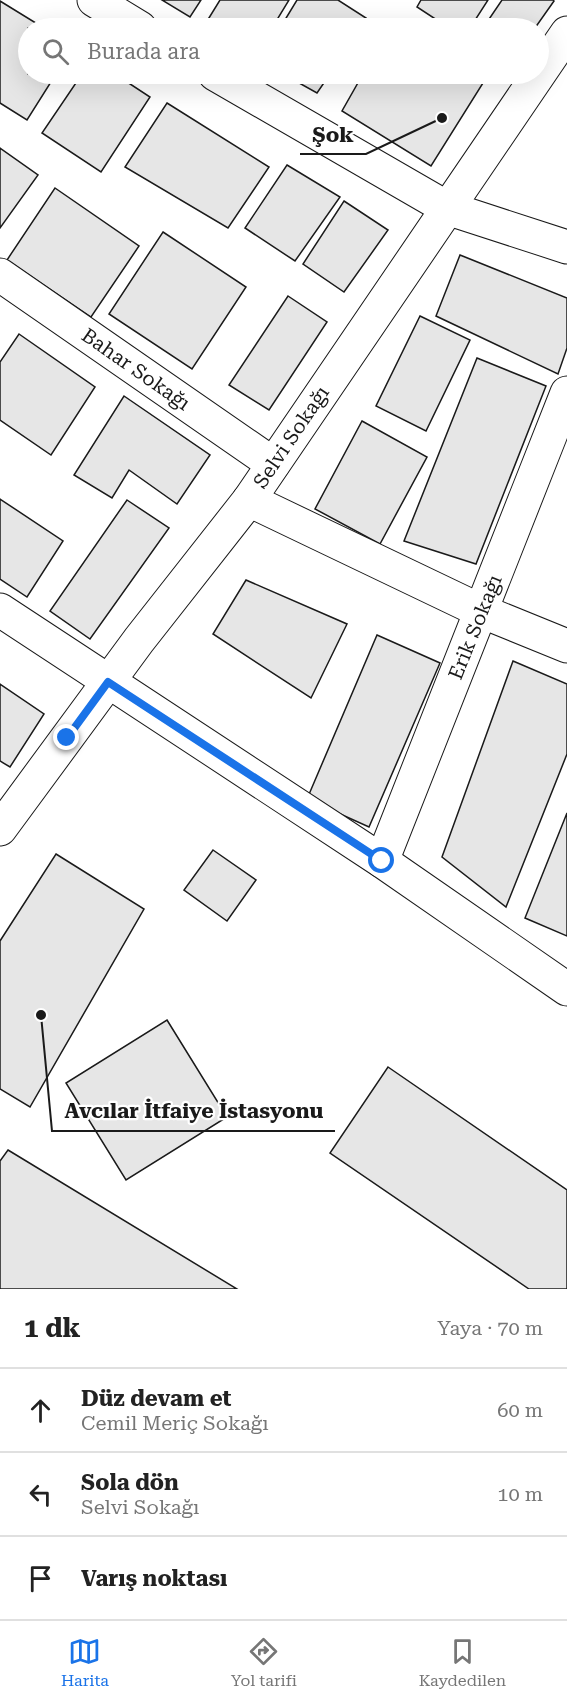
<!DOCTYPE html>
<html lang="tr">
<head>
<meta charset="utf-8">
<style>
	body { margin:0; font-family:"Roboto Serif",serif; background:#f2f2f2; color:#222 }
	.stop { position:absolute; width:18px; height:18px; margin:-14px; border:4px solid #1a73e8; border-radius:50%; background:#fff }
	.stop.end { background:#1a73e8; border-color:#fff; box-shadow:0 2px 6px #0008 }
	.list { margin:0; padding:0; list-style:none }
	h2 { display:flex; justify-content:space-between; align-items:center; height:78px; margin:0; padding:0 24px; font-size:26px }
	h2 small { font-size:20px; font-weight:400; color:#767676 }
	.list li { display:grid; grid-template-columns:39px 1fr auto; gap:18px; align-items:center; box-sizing:border-box; height:84px; padding:0 24px; border-top:2px solid #e0e0e0 }
	.list b { display:block; font-size:22px; white-space:nowrap }
	.list p { margin:0; font-size:20px; white-space:nowrap; color:#767676 }
	.list em { font-size:20px; font-style:normal; color:#767676 }
	.icon { flex:none; width:33px; height:33px; fill:none; stroke:currentColor; stroke-width:2; stroke-linecap:round; stroke-linejoin:round }
	.map { position:relative; flex:none; width:567px; height:1289px; overflow:hidden }
	.search { position:absolute; background:#fff; box-shadow:0 6px 24px #0002; left:18px; right:18px; top:18px; height:66px; display:flex; align-items:center; gap:15px; box-sizing:border-box; padding:0 21px; border-radius:33px; color:#767676; font-size:22px }
	.sheet { height:330px; background:#fff }
	nav { display:flex; justify-content:space-around; align-items:center; box-sizing:border-box; height:84px; border-top:2px solid #e0e0e0; background:#fff; font-size:16px; color:#767676 }
	nav a { display:grid; justify-items:center; gap:3px }
	nav .on { color:#1a73e8 }
	.map>svg:first-child { display:block }
	.building { fill:#e6e6e6; stroke:#1a1a1a; stroke-width:1.5 }
	.lines { fill:none; stroke-linecap:round; stroke-linejoin:round }
	.minor-casing { stroke:#1a1a1a; stroke-width:35 }
	.minor { stroke:#fff; stroke-width:33 }
	.route { stroke:#1a73e8; stroke-width:8 }
	.labels { text-anchor:middle; dominant-baseline:central; stroke-width:4.5; stroke-linejoin:round; paint-order:stroke }
	.street-label { font-size:20px; fill:#1a1a1a; stroke:#fff }
	.leader { fill:none; stroke:#1a1a1a; stroke-width:2 }
	.callout-dot { fill:#1a1a1a; stroke:#fff; stroke-width:2 }
	.callout-label { font-size:21px; text-anchor:middle; font-weight:bold; fill:#1a1a1a; stroke:#fff; stroke-width:4.5; stroke-linejoin:round; paint-order:stroke }
</style>
</head>
<body>
<div class="map">
<svg width="567" height="1289" viewBox="0 0 567 1289">
	<rect width="100%" height="100%" fill="#fff"/>
	<g class="building">
		<path d="M 162,0 L 201,0 L 190,17 Z"/>
		<path d="M 220,0 L 289,0 L 272,28 L 209,28 L 204,26 Z"/>
		<path d="M 297,0 L 338,0 L 366,18 L 359,28 L 280,28 Z"/>
		<path d="M 421,0 L 488,0 L 470,28 L 449,28 L 417,7 Z"/>
		<path d="M 502,0 L 553,0 L 554,1 L 535,28 L 483,28 Z"/>
		<path d="M 0,1 L 44,28 L 28,28 L 28,74 L 56,74 L 27,120 L 0,103 Z"/>
		<path d="M 82,74 L 115,74 L 150,97 L 101,172 L 42,133 Z"/>
		<path d="M 283,74 L 330,74 L 317,93 Z"/>
		<path d="M 363,74 L 468,74 L 483,83 L 431,166 L 342,111 Z"/>
		<path d="M 167,103 L 269,167 L 228,228 L 125,167 Z"/>
		<path d="M 0,148 L 38,175 L 0,228 Z"/>
		<path d="M 287,165 L 340,197 L 295,261 L 245,228 Z"/>
		<path d="M 55,188 L 139,246 L 91,317 L 7,260 Z"/>
		<path d="M 344,201 L 388,230 L 344,292 L 303,264 Z"/>
		<path d="M 163,232 L 246,287 L 192,369 L 109,314 Z"/>
		<path d="M 460,255 L 567,298 L 567,348 L 558,374 L 436,316 Z"/>
		<path d="M 288,296 L 327,322 L 269,410 L 229,385 Z"/>
		<path d="M 420,316 L 470,340 L 426,431 L 376,406 Z"/>
		<path d="M 19,334 L 95,387 L 51,455 L 0,420 L 0,362 Z"/>
		<path d="M 477,358 L 546,386 L 476,564 L 404,541 Z"/>
		<path d="M 124,396 L 210,455 L 177,504 L 129,470 L 112,498 L 74,475 Z"/>
		<path d="M 362,421 L 427,457 L 380,544 L 315,509 Z"/>
		<path d="M 0,499 L 63,541 L 27,597 L 0,579 Z"/>
		<path d="M 127,500 L 169,528 L 90,639 L 50,611 Z"/>
		<path d="M 246,580 L 347,624 L 311,698 L 213,634 Z"/>
		<path d="M 377,635 L 440,663 L 369,827 L 307,799 Z"/>
		<path d="M 513,661 L 567,684 L 567,754 L 506,907 L 442,857 Z"/>
		<path d="M 0,684 L 44,714 L 10,767 L 0,761 Z"/>
		<path d="M 567,813 L 567,936 L 525,918 Z"/>
		<path d="M 213,850 L 256,880 L 227,921 L 184,890 Z"/>
		<path d="M 56,854 L 144,909 L 30,1107 L 0,1089 L 0,941 Z"/>
		<path d="M 167,1020 L 227,1117 L 126,1180 L 66,1083 Z"/>
		<path d="M 388,1067 L 567,1190 L 567,1289 L 529,1289 L 330,1153 Z"/>
		<path d="M 8,1150 L 237,1289 L 0,1289 L 0,1161 Z"/>
	</g>
	<g class="lines">
		<defs>
			<g id="minor">
				<path d="M 94,0 L 140,28"/>
				<path d="M 215,74 L 447,208 L 567,247"/>
				<path d="M 0,275 L 273,464"/>
				<path d="M 249,500 L 481,611 L 567,646"/>
				<path d="M 0,610 L 382,861 L 567,989"/>
				<path d="M 0,829 L 139,640 L 249,500 L 567,33"/>
				<path d="M 382,861 L 567,393"/>
			</g>
		</defs>
		<use href="#minor" class="minor-casing"/>
		<use href="#minor" class="minor"/>
	</g>
	<g class="lines">
		<path class="route" d="M 67,738 L 108,682 L 382,861"/>
	</g>
	<g class="labels">
		<g class="street-label">
			<text transform="translate(136 369) rotate(35)">Bahar Sokağı</text>
			<text transform="translate(291 437) rotate(-56)">Selvi Sokağı</text>
			<text transform="translate(475 627) rotate(-68)">Erik Sokağı</text>
		</g>
	</g>
	<path class="leader" d="M442 118L366 154H300M41 1015L52 1131H335"/>
	<g class="callout-dot">
		<circle cx="442" cy="118" r="6"/>
		<circle cx="41" cy="1015" r="6"/>
	</g>
	<g class="callout-label">
		<text x="333" y="142">Şok</text>
		<text x="194" y="1118">Avcılar İtfaiye İstasyonu</text>
	</g>
</svg>
<div class="stop" style="left:382px;top:861px"></div>
<div class="stop end" style="left:67px;top:738px"></div>
<div class="search"><svg class="icon" aria-label="search" viewBox="0 0 24 24"><circle cx="10" cy="10" r="6"/><path d="M15 15l6 6"/></svg>Burada ara</div>
</div>
<section class="sheet">
<h2>1 dk<small>Yaya · 70 m</small></h2>
<ul class="list">
<li><svg class="icon" aria-label="ahead" viewBox="0 0 24 24"><path d="M12 20V5M6 11l6-6 6 6"/></svg><div><b>Düz devam et</b><p>Cemil Meriç Sokağı</p></div><em>60 m</em></li>
<li><svg class="icon" aria-label="left" viewBox="0 0 24 24"><path d="M17 20v-9H6M10 6l-5 5 5 5"/></svg><div><b>Sola dön</b><p>Selvi Sokağı</p></div><em>10 m</em></li>
<li><svg class="icon" aria-label="arrive" viewBox="0 0 24 24"><path d="M6 21V4h12l-3 4 3 4H6"/></svg><div><b>Varış noktası</b></div></li>
</ul>
</section>
<nav>
<a class="on"><svg class="icon" aria-label="map" viewBox="0 0 24 24"><path d="M3 6l6-2 6 2 6-2v14l-6 2-6-2-6 2zM9 4v14M15 6v14"/></svg>Harita</a>
<a><svg class="icon" aria-label="directions" viewBox="0 0 24 24"><path d="M12 3l9 9-9 9-9-9zM9 14v-3h6M13 9l2 2-2 2"/></svg>Yol tarifi</a>
<a><svg class="icon" aria-label="saved" viewBox="0 0 24 24"><path d="M7 4h10v16l-5-4-5 4z"/></svg>Kaydedilen</a>
</nav>
</body>
</html>
